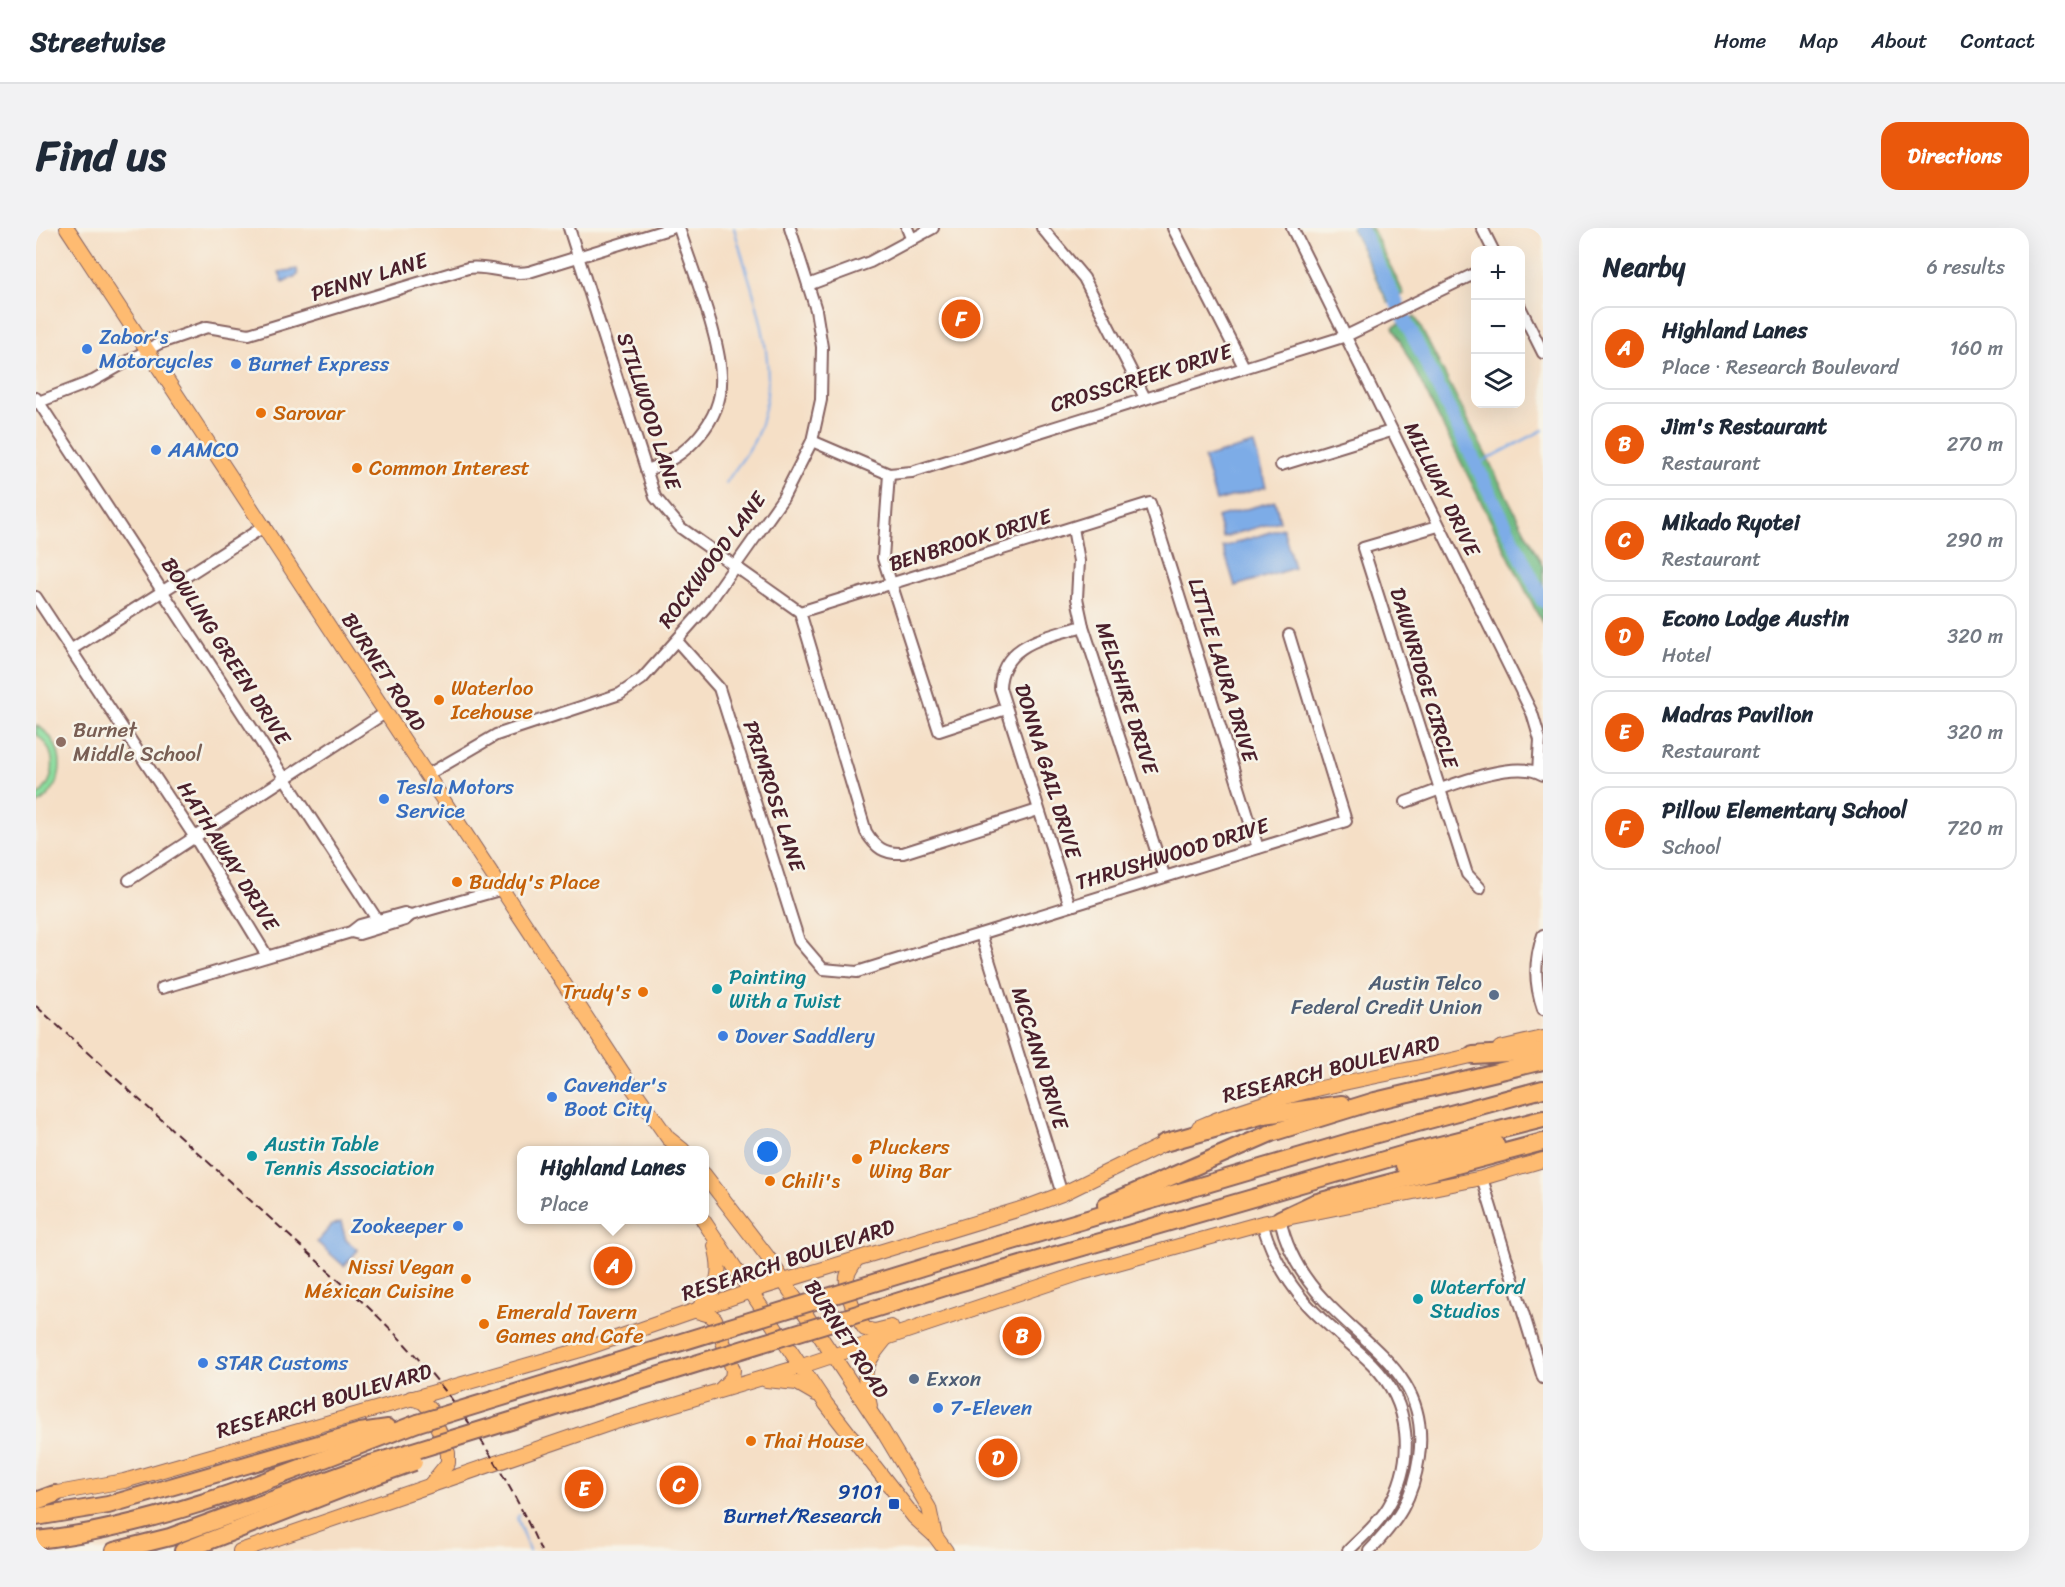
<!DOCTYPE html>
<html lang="en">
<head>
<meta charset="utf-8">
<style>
	body { margin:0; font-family:Sriracha,sans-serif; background:#f2f2f3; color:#1f2937 }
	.controls { position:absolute; right:18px; top:18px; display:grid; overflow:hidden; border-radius:12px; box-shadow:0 6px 24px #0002 }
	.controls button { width:54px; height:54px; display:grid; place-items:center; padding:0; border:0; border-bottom:2px solid #e0e1e3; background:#fff; color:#1f2937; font:30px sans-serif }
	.you { position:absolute; left:732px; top:924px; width:21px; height:21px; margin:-15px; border:4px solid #fff; border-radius:50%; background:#1a73e8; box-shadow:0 0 0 9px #1a73e833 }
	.badge { display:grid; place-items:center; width:39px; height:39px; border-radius:50%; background:#ea580c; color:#fff; font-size:20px; font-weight:700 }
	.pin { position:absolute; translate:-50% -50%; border:3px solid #fff; box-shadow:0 2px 6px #0006 }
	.popup { position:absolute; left:481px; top:918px; width:192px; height:78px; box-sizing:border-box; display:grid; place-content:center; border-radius:12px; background:#fff; filter:drop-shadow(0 2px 4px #0005); font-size:20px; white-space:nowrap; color:#747a83 }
	.popup b { font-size:22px; color:#1f2937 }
	.popup::after { content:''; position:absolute; left:50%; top:100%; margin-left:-12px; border:12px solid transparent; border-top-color:#fff }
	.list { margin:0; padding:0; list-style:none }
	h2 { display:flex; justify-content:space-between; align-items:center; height:78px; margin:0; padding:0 24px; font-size:26px }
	h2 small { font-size:20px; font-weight:400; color:#747a83 }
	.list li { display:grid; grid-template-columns:39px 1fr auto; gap:18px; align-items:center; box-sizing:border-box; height:84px; margin:0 12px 12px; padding:0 12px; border:2px solid #e0e1e3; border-radius:18px }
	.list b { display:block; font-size:22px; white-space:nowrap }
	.list p { margin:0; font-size:20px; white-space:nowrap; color:#747a83 }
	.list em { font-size:20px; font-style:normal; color:#747a83 }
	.icon { flex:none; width:33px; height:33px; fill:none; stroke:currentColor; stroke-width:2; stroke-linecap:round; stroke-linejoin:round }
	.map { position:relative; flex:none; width:1507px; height:1323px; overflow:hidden; border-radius:18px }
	header { display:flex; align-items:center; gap:36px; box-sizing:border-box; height:84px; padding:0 30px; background:#fff; border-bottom:2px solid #e0e1e3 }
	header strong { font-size:28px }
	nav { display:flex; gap:33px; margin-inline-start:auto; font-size:21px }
	.intro { display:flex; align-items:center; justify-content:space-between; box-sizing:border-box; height:144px; padding:0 36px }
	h1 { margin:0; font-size:42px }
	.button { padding:15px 27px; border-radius:18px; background:#ea580c; color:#fff; font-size:21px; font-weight:700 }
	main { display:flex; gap:36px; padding:0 36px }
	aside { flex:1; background:#fff; border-radius:18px; box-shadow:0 6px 24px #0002 }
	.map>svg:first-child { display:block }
	.green { fill:#8bdd9e; stroke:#6a7e64; stroke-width:1.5 }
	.forest { fill:#70bc85; stroke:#5d6e58; stroke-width:1.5 }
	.water { fill:#7dace7; stroke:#646689; stroke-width:1.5 }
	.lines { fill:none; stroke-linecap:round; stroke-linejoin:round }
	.stream { stroke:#7dace7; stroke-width:2 }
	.river { stroke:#7dace7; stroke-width:14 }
	.minor-casing { stroke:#866261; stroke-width:14 }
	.major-casing { stroke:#866261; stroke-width:16 }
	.highway-casing { stroke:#866261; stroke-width:20 }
	.minor { stroke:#fff; stroke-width:10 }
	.major { stroke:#febb71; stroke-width:14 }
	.highway { stroke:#febb71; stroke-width:16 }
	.rail { stroke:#4a1f2b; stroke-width:2; stroke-dasharray:9 4.5; stroke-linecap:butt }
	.highway-bridge-casing { stroke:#866261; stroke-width:20; stroke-linecap:butt }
	.highway-bridge { stroke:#febb71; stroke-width:16 }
	.shop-dot { fill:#3f7fe0; stroke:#f7f3e8; stroke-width:2 }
	.food-dot { fill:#e8710a; stroke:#f7f3e8; stroke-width:2 }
	.education-dot { fill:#8d6e63; stroke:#f7f3e8; stroke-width:2 }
	.culture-dot { fill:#0f9aa8; stroke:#f7f3e8; stroke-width:2 }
	.service-dot { fill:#5c6f8a; stroke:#f7f3e8; stroke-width:2 }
	.transit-dot { fill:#1a4fb4; stroke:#f7f3e8; stroke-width:2 }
	.labels { text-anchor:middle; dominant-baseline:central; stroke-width:5; stroke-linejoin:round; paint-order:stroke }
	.street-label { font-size:21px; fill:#4a1f2b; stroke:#f7f3e8 }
	.shop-label { font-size:21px; fill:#366cbe; stroke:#f7f3e8; text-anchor:start }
	.food-label { font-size:21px; fill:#c56008; stroke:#f7f3e8; text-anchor:start }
	.education-label { font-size:21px; fill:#785e54; stroke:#f7f3e8; text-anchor:start }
	.culture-label { font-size:21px; fill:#0d838f; stroke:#f7f3e8; text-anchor:start }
	.service-label { font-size:21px; fill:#4e5e75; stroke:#f7f3e8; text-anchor:end }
	.transit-label { font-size:21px; fill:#164399; stroke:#f7f3e8; text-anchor:end }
</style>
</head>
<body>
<header>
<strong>Streetwise</strong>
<nav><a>Home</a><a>Map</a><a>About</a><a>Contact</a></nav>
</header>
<div class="intro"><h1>Find us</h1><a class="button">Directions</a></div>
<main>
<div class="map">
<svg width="1507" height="1323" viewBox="0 0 1507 1323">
	<rect width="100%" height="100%" fill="#f7f3e8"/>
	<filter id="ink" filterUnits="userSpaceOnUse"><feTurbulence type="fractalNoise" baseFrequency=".0167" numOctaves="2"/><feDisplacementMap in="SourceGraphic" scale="12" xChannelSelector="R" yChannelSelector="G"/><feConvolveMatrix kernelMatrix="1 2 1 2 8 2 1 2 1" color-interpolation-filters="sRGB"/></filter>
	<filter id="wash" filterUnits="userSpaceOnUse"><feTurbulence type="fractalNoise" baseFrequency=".008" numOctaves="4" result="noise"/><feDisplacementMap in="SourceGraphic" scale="24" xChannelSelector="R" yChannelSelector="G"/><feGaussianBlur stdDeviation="1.35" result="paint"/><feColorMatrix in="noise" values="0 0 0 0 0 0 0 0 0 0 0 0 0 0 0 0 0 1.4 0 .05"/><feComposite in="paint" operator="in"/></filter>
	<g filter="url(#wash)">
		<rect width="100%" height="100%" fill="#f5dfc6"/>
		<path class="green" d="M 0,497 C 32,515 32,559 0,577 L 0,569 C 22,552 22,523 0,506 Z"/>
		<g class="forest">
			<path d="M 1316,0 L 1336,0 L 1368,66 L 1352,75 Z"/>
			<path d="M 1379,88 L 1507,339 L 1507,397 L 1357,99 Z"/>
		</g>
		<g class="water">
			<path d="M 261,41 L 262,47 L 247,55 L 243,44 Z"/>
			<path d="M 1218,216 L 1230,259 L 1180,273 L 1168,230 Z"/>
			<path d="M 1239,273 L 1244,293 L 1187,309 L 1181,289 Z"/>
			<path d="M 1247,300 L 1258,340 L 1199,358 L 1187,319 Z"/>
			<path d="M 305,994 L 310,1012 L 322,1022 L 308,1038 L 281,1014 L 296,997 Z"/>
		</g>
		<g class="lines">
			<g class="stream">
				<path d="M 1440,237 L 1507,202"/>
				<path d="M 690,255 C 699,240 713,225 720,209 C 750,142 716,66 698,0"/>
				<path d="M 483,1287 L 481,1290 L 493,1323"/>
			</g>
			<path class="river" d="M 1324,0 L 1507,373"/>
		</g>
	</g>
	<g filter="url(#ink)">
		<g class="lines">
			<defs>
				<g id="minor">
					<path d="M 533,0 L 619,269 L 645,300 L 764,384 L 830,604 C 840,620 848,626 867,625 L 1002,582"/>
					<path d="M 871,0 L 876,12"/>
					<path d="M 1006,0 L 1048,50 L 1109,170"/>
					<path d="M 1137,0 L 1208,139"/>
					<path d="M 1256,0 L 1496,485 L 1504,512 L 1502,544"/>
					<path d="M 1446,0 L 1457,22"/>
					<path d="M 772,57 L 834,34 L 897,0"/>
					<path d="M 1484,79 L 1507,125"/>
					<path d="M 0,170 L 346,699"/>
					<path d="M 0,175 L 57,153 L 124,115 L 171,99 L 213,106 L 432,40 C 453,37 472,48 493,44 L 636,0"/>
					<path d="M 776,213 L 853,246 L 876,244 L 1310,108 L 1440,45"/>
					<path d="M 1245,237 L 1355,203"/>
					<path d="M 610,242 C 650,231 688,192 685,147 C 683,106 656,41 643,0"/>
					<path d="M 853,246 L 847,330 L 903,503 L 970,481"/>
					<path d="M 1402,298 L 1327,320 L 1431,646 L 1444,660"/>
					<path d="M 1037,300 L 1043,333 L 1041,370 L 1047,398 L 1128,647"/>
					<path d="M 0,369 L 158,608 L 231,728"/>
					<path d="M 764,384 L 1114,275 L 1222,620"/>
					<path d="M 641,413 L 683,460 L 763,713 L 787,741 L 821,744 L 1310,593 L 1253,407"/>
					<path d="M 36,421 L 229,298"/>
					<path d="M 391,547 L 460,507 L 584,466 L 606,451 L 670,379 L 747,270 L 776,213 L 785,172 L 786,119 L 780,82 L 754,0"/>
					<path d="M 1370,574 C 1401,563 1478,528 1507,547"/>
					<path d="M 93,652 L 349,485"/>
					<path d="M 1034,678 L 964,460 C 965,415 1012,409 1047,398"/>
					<path d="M 315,704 L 323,706 L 369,692 L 375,687 L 467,661"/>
					<path d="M 945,706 L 1026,966"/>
					<path d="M 1507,707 C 1498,733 1498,755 1507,781"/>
					<path d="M 126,760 L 315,704 L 324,697 L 368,685 L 375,687"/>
					<path d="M 1446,950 L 1507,1150"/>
					<path d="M 1244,991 C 1251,1023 1266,1049 1289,1073 C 1335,1122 1394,1150 1383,1229 C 1377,1271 1362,1293 1333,1323"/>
					<path d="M 1226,995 C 1235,1024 1249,1051 1269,1074 C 1289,1097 1315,1115 1336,1136 C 1375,1175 1380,1232 1352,1279 C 1342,1296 1326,1309 1312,1323"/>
				</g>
				<g id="major">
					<path d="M 31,0 L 596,859 L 632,910 L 647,922"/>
					<path d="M 1464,820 L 1507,810"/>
					<path d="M 1163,899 C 1252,859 1352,849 1446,825"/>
					<path d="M 668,946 L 731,1028 L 847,1203 L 893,1280 L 899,1308"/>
					<path d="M 667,992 L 790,1176 L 878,1289 L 899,1308 L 910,1323"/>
					<path d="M 820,1032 C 817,1037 812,1043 811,1049 C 809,1064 820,1089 829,1101 L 839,1103 L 855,1099"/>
					<path d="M 662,1081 C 682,1060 687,1046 679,1018"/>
					<path d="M 660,1083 L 674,1087 L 679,1091 L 697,1142 L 696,1150 L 685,1161"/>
					<path d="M 730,1152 L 761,1155 L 780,1166"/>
					<path d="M 375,1170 L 387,1174 L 394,1181 L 412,1225 L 412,1235 L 395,1256"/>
					<path d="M 834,1178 C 825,1142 828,1137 851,1109"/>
					<path d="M 11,1267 L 88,1253 L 548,1121 L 715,1063 L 994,978 L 1026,966 L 1138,911"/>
					<path d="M 204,1323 L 576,1195 L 763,1139 L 1045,1045 L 1226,995 L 1446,950 L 1507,932"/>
				</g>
				<g id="highway">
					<path d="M 1437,827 L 1507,823"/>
					<path d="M 1128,915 L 1228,887 L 1306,876"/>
					<path d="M 1368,937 L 1460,917"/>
					<path d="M 1070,977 L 1235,905 L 1339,873 L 1507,833"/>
					<path d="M 1244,991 L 1278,975 L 1507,914"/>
					<path d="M 912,1032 L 1330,909 L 1507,861"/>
					<path d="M 919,1056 L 1372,925 L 1507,891"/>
					<path d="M 0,1273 L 19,1266"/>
					<path d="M 0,1289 L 72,1277 L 324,1204 L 352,1200"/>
					<path d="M 0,1312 C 127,1299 263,1240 382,1195"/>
					<path d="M 78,1323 L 134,1309 L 335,1236"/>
					<path d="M 147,1323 L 339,1248"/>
				</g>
			</defs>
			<use href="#minor" class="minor-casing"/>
			<use href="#major" class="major-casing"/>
			<use href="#highway" class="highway-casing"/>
			<use href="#minor" class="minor"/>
			<use href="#major" class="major"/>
			<use href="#highway" class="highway"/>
			<path class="rail" d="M 0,778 L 331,1078 C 406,1149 464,1228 505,1323"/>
			<defs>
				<g id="highway-bridge">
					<path d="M 382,1195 L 912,1032"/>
					<path d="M 335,1236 L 919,1056"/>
					<path d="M 339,1248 L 378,1234"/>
				</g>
			</defs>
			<use href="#highway-bridge" class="highway-bridge-casing"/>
			<use href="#highway-bridge" class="highway-bridge"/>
		</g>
	</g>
	<g class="shop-dot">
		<circle cx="51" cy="121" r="6"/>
		<circle cx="200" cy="136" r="6"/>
		<circle cx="120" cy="222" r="6"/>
		<circle cx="348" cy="571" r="6"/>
		<circle cx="687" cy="808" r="6"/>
		<circle cx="516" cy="869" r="6"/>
		<circle cx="422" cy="998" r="6"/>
		<circle cx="167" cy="1135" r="6"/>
		<circle cx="902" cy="1180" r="6"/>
	</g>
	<g class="food-dot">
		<circle cx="225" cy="185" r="6"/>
		<circle cx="321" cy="240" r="6"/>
		<circle cx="403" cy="472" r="6"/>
		<circle cx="421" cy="654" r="6"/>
		<circle cx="607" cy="764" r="6"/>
		<circle cx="821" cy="931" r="6"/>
		<circle cx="734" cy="953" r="6"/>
		<circle cx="430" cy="1051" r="6"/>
		<circle cx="448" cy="1096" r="6"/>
		<circle cx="715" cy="1213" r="6"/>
	</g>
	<circle class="education-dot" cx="25" cy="514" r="6"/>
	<g class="culture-dot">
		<circle cx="681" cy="761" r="6"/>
		<circle cx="216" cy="928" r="6"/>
		<circle cx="1382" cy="1071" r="6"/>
	</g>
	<g class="service-dot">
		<circle cx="1458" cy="767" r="6"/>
		<circle cx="878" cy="1151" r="6"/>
	</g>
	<rect class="transit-dot" x="852" y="1270" width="12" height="12" rx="3"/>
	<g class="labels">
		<g class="street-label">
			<text transform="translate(333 49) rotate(-17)">PENNY LANE</text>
			<text transform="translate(1105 150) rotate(-17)">CROSSCREEK DRIVE</text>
			<text transform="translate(613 183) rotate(72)">STILLWOOD LANE</text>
			<text transform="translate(1406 261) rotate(64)">MILLWAY DRIVE</text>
			<text transform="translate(934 312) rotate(-17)">BENBROOK DRIVE</text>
			<text transform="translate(676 332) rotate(-53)">ROCKWOOD LANE</text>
			<text transform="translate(190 423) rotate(57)">BOWLING GREEN DRIVE</text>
			<text transform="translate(1187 442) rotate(73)">LITTLE LAURA DRIVE</text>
			<text transform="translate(348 444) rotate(57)">BURNET ROAD</text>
			<text transform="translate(1388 450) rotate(73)">DAWNRIDGE CIRCLE</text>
			<text transform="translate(1091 470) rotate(72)">MELSHIRE DRIVE</text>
			<text transform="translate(1012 543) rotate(73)">DONNA GAIL DRIVE</text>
			<text transform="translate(738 568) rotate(72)">PRIMROSE LANE</text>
			<text transform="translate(1136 626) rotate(-17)">THRUSHWOOD DRIVE</text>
			<text transform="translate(192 628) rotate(58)">HATHAWAY DRIVE</text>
			<text transform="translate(1004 830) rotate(73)">MCCANN DRIVE</text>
			<text transform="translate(1295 841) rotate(-14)">RESEARCH BOULEVARD</text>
			<text transform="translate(752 1032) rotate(-18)">RESEARCH BOULEVARD</text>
			<text transform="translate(811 1111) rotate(57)">BURNET ROAD</text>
			<text transform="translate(288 1173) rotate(-16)">RESEARCH BOULEVARD</text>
		</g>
		<g class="shop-label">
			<text x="63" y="109">Zabor's<tspan x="63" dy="24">Motorcycles</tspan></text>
			<text x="212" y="136">Burnet Express</text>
			<text x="132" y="222">AAMCO</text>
			<text x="360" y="559">Tesla Motors<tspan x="360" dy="24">Service</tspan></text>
			<text x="699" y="808">Dover Saddlery</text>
			<text x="528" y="857">Cavender's<tspan x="528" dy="24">Boot City</tspan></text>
			<text x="410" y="998" text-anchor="end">Zookeeper</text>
			<text x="179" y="1135">STAR Customs</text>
			<text x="914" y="1180">7-Eleven</text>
		</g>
		<g class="food-label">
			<text x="237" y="185">Sarovar</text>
			<text x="333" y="240">Common Interest</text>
			<text x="415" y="460">Waterloo<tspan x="415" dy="24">Icehouse</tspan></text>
			<text x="433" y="654">Buddy's Place</text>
			<text x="595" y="764" text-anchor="end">Trudy's</text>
			<text x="833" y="919">Pluckers<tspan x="833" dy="24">Wing Bar</tspan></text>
			<text x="746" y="953">Chili's</text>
			<text x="418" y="1039" text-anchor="end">Nissi Vegan<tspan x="418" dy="24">Méxican Cuisine</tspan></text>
			<text x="460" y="1084">Emerald Tavern<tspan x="460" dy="24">Games and Cafe</tspan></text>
			<text x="727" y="1213">Thai House</text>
		</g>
		<g class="education-label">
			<text x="37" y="502">Burnet<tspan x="37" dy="24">Middle School</tspan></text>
		</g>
		<g class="culture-label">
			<text x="693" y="749">Painting<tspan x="693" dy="24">With a Twist</tspan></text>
			<text x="228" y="916">Austin Table<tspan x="228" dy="24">Tennis Association</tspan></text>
			<text x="1394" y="1059">Waterford<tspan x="1394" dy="24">Studios</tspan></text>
		</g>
		<g class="service-label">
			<text x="1446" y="755">Austin Telco<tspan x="1446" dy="24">Federal Credit Union</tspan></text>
			<text x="890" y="1151" text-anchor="start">Exxon</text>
		</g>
		<g class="transit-label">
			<text x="846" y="1264">9101<tspan x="846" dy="24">Burnet/Research</tspan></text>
		</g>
	</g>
</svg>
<div class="controls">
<button>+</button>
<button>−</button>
<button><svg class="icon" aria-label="layers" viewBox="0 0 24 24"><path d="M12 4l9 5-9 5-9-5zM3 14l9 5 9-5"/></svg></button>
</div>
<div class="you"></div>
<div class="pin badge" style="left:577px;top:1038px">A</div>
<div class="popup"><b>Highland Lanes</b>Place</div>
<div class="pin badge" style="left:986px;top:1108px">B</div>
<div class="pin badge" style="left:643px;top:1257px">C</div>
<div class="pin badge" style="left:962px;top:1230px">D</div>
<div class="pin badge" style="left:548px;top:1261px">E</div>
<div class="pin badge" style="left:925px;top:91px">F</div>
</div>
<aside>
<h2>Nearby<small>6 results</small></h2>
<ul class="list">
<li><span class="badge">A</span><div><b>Highland Lanes</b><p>Place · Research Boulevard</p></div><em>160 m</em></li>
<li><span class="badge">B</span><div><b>Jim's Restaurant</b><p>Restaurant</p></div><em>270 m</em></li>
<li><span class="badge">C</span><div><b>Mikado Ryotei</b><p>Restaurant</p></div><em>290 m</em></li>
<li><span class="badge">D</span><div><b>Econo Lodge Austin</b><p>Hotel</p></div><em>320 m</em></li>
<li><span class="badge">E</span><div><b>Madras Pavilion</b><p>Restaurant</p></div><em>320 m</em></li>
<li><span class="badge">F</span><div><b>Pillow Elementary School</b><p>School</p></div><em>720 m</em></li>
</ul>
</aside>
</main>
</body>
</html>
